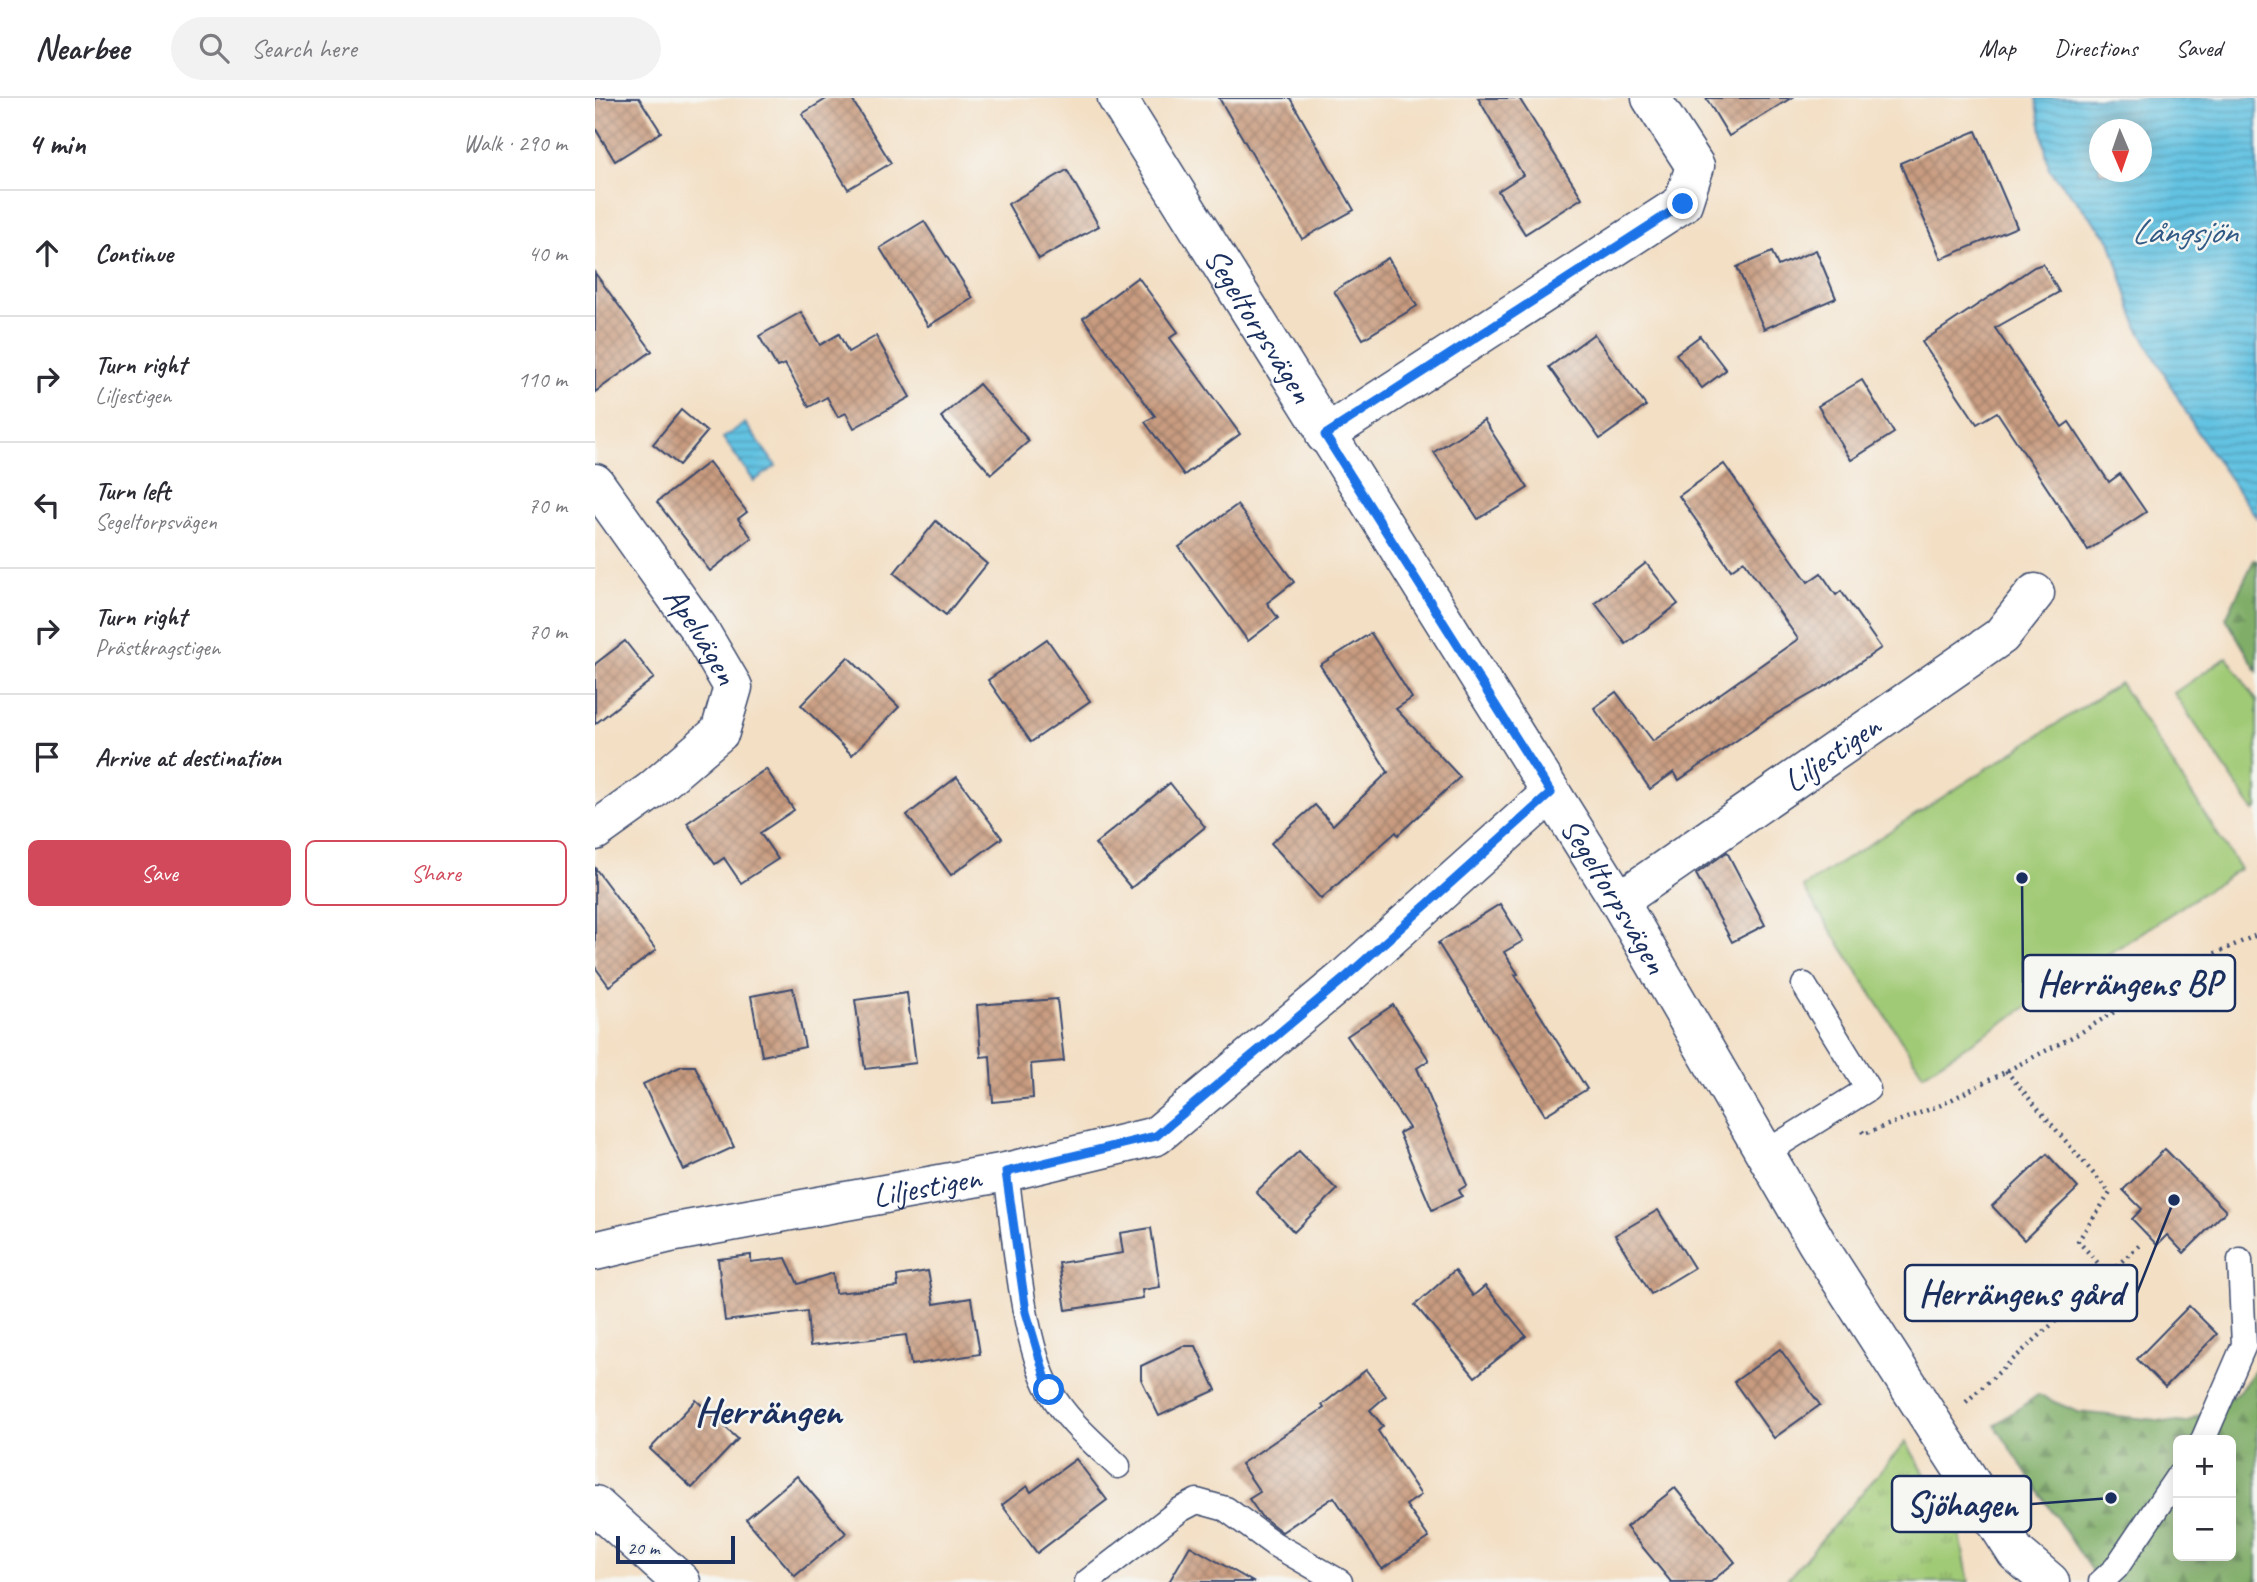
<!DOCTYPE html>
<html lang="en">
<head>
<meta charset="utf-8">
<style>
	body { margin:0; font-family:Caveat,sans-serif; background:#f2f2f3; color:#2b2b33 }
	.controls { position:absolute; right:21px; bottom:21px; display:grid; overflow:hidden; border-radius:10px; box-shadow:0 4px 18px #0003 }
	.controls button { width:63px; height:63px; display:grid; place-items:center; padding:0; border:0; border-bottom:2px solid #e1e1e2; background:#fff; color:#2b2b33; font:35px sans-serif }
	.compass { position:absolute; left:1494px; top:21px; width:63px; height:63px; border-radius:50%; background:#fff; box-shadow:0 4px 18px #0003; rotate:178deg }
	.scale { position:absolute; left:21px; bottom:18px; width:119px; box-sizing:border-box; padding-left:7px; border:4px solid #1b2f5e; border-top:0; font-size:19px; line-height:24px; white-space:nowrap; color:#1b2f5e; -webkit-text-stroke:5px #f6f6f2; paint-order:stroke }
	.stop { position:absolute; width:21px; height:21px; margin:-16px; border:5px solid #1a73e8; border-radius:50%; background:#fff }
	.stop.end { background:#1a73e8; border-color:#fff; box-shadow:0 2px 7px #0008 }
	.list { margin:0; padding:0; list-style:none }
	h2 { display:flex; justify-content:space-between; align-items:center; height:91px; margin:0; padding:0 28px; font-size:30px }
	h2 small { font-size:23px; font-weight:400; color:#7c7c81 }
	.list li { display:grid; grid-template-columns:46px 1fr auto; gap:21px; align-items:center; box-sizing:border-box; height:126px; padding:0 28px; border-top:2px solid #e1e1e2 }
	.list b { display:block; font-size:26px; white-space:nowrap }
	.list p { margin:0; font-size:23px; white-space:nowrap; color:#7c7c81 }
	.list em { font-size:23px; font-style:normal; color:#7c7c81 }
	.actions { display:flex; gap:14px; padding:21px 28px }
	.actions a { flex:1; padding:16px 0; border:2px solid #d1495b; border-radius:10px; text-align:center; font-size:24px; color:#d1495b }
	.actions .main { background:#d1495b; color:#fff }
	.icon { flex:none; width:38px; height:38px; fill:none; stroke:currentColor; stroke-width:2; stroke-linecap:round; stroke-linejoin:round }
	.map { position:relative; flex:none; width:1662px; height:1484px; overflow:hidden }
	header { display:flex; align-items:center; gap:42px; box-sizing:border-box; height:98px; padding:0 35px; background:#fff; border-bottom:2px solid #e1e1e2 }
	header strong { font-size:33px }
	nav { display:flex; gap:38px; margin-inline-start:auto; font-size:24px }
	.search { width:490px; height:63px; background:#f2f2f3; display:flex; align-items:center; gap:18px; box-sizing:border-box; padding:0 24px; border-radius:38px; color:#7c7c81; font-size:26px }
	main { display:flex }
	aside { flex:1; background:#fff }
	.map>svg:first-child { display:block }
	.grass { fill:url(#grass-tufts); stroke:#5e7c6a; stroke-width:2 }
	.forest { fill:url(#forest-firs); stroke:#4e6e62; stroke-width:2; fill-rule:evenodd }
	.pitch { fill:#a1ca76; stroke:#5e7c6a; stroke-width:2 }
	.water { fill:url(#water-rules); stroke:#4079a0; stroke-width:2; fill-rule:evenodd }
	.building { fill:url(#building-cross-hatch) }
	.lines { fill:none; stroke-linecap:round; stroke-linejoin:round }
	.service-casing { stroke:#3b496d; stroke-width:27 }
	.minor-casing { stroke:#3b496d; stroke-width:41 }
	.tertiary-casing { stroke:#3b496d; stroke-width:41 }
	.path { stroke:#3b496d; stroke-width:4.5; stroke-dasharray:2 5; stroke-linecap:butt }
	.service { stroke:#fff; stroke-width:24 }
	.minor { stroke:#fff; stroke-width:38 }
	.tertiary { stroke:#fff; stroke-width:38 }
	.route { stroke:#1a73e8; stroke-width:9 }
	.labels { text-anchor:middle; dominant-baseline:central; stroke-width:5; stroke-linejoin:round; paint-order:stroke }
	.street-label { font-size:33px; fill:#1b2f5e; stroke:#f6f6f2 }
	.water-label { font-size:35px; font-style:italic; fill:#315b86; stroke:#f6f6f2 }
	.district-label { font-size:40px; font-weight:bold; fill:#1b2f5e; stroke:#f6f6f2 }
	.leader { fill:none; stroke:#1b2f5e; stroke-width:2.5 }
	.callout-dot { fill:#1b2f5e; stroke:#f6f6f2; stroke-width:2.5 }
	.callout { fill:#f6f6f2; stroke:#1b2f5e; stroke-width:2.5 }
	.callout-label { font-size:35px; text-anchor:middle; font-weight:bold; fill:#1b2f5e }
</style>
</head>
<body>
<header>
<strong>Nearbee</strong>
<div class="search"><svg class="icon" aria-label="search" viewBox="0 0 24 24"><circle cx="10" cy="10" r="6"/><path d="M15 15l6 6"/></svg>Search here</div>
<nav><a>Map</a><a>Directions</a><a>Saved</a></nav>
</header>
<main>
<aside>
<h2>4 min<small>Walk · 290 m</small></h2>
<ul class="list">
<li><svg class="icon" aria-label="ahead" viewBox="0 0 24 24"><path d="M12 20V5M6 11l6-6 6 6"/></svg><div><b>Continue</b></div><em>40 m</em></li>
<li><svg class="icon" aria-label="right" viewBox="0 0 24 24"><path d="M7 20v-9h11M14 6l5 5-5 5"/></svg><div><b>Turn right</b><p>Liljestigen</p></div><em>110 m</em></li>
<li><svg class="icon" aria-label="left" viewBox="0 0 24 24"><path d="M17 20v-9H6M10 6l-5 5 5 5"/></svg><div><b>Turn left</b><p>Segeltorpsvägen</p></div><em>70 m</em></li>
<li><svg class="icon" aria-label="right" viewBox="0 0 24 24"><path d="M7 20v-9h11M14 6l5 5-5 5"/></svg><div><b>Turn right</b><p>Prästkragstigen</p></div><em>70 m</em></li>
<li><svg class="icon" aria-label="arrive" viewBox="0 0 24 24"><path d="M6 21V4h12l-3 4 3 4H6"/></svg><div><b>Arrive at destination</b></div></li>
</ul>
<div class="actions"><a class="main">Save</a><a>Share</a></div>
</aside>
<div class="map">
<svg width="1662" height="1484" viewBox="0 0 1662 1484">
	<defs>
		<pattern id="grass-tufts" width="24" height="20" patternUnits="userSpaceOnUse" patternTransform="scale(1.75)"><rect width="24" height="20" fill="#a1ca76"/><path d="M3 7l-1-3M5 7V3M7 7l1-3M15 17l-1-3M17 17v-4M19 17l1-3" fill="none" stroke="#82a464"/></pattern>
		<pattern id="forest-firs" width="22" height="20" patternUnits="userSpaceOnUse" patternTransform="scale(1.75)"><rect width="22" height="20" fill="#80ae67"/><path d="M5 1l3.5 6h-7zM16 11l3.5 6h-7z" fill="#688e58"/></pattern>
		<pattern id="water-rules" width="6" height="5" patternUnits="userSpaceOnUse" patternTransform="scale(1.75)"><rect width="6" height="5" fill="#64c3e2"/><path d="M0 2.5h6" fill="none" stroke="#529fba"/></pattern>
		<pattern id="building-cross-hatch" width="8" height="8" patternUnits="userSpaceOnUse" patternTransform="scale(1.75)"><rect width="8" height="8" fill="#c99c80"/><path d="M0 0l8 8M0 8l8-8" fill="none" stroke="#a2806c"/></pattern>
	</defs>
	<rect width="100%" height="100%" fill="#f6f6f2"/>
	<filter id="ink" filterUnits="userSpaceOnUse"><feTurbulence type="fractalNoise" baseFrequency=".0143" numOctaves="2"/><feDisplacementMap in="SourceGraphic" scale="14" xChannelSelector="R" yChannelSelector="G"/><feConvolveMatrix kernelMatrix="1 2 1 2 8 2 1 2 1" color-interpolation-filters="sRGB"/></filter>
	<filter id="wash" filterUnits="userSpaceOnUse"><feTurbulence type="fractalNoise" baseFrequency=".00686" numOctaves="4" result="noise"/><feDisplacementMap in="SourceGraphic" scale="28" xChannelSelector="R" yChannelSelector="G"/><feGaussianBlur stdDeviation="1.57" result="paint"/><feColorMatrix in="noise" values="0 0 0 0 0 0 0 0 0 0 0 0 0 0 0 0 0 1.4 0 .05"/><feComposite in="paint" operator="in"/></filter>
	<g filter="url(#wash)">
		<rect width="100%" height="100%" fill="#f3dfc4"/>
		<path class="grass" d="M 1311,1344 L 1365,1436 L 1374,1484 L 1190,1484 Z"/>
		<g class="forest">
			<path d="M 1659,462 L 1662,463 L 1662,573 L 1631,520 Z"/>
			<path d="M 1662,1270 L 1662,1484 L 1504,1484 L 1400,1327 L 1443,1297 L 1483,1314 L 1591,1325 L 1643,1295 ZM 1583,1342 L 1636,1342 L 1636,1458 L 1583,1458 Z"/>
		</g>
		<g class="pitch">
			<path d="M 1632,559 L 1662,603 L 1662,711 L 1659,713 L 1579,595 Z"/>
			<path d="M 1525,585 L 1645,771 L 1328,976 L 1208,789 Z"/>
		</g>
		<g class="water">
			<path d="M 1441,0 L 1662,0 L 1662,420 L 1604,337 L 1542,228 L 1515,142 L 1454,71 ZM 1504,32 L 1546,32 L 1546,74 L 1504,74 Z"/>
			<path d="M 150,325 L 181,368 L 159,383 L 128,340 Z"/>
		</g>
		<g id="blocks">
			<g class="building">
				<path d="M 0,0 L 44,0 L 66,34 L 20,63 L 0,30 Z"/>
				<path d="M 233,0 L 256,0 L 296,65 L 253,91 L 207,16 Z"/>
				<path d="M 624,0 L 695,0 L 759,112 L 707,141 Z"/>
				<path d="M 883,0 L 924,0 L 987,100 L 930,136 L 903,93 L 928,77 Z"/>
				<path d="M 1111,0 L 1196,0 L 1134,38 Z"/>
				<path d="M 1381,33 L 1422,129 L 1346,161 L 1305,65 Z"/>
				<path d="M 472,72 L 504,128 L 444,161 L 413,106 Z"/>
				<path d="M 329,123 L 378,200 L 333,228 L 285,150 Z"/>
				<path d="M 1221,152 L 1241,200 L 1169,231 L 1142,169 L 1177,154 L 1183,168 Z"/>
				<path d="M 793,160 L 822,208 L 768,241 L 739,193 Z"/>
				<path d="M 1448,166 L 1464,194 L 1400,230 L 1467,329 L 1474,324 L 1514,384 L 1525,376 L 1551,414 L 1493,452 L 1402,314 L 1382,326 L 1327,244 L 1439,169 Z"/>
				<path d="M 0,175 L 57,253 L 0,294 Z"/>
				<path d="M 543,179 L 583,234 L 575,240 L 645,336 L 589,377 L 550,324 L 560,318 L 488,220 Z"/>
				<path d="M 206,214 L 225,247 L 244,236 L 253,254 L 281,238 L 315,299 L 259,330 L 251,315 L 243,319 L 232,299 L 214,309 L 190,266 L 182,269 L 164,238 Z"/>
				<path d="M 999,236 L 1051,308 L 1005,341 L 954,269 Z"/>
				<path d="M 1105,238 L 1131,272 L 1107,290 L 1081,256 Z"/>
				<path d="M 1267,282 L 1299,335 L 1256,362 L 1223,308 Z"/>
				<path d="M 384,286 L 434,343 L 396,376 L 346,319 Z"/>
				<path d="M 86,312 L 112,334 L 84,367 L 58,346 Z"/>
				<path d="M 889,322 L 933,390 L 883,421 L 839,354 Z"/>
				<path d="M 114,364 L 152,414 L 143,421 L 157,440 L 115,473 L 62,404 Z"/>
				<path d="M 1129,366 L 1213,484 L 1226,475 L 1241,497 L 1246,493 L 1286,550 L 1234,586 L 1174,620 L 1084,682 L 1079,674 L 1055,691 L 999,610 L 1021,594 L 1058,643 L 1203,541 L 1149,463 L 1136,472 L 1084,398 Z"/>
				<path d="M 642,407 L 699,484 L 672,505 L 683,520 L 653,543 L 584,449 Z"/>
				<path d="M 341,423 L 392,466 L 351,517 L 299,475 Z"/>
				<path d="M 1051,465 L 1083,506 L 1031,546 L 1000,505 Z"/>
				<path d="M 776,535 L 817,600 L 801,611 L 865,679 L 803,737 L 801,734 L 726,801 L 676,745 L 720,707 L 738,727 L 793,674 L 725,567 Z"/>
				<path d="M 452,541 L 495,603 L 436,644 L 393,582 Z"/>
				<path d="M 30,543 L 59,580 L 0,626 L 0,566 Z"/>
				<path d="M 253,559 L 304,609 L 257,657 L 206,607 Z"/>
				<path d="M 171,671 L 199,712 L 165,735 L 183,761 L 146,785 L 129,760 L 120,766 L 92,725 Z"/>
				<path d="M 362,679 L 407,740 L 356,777 L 312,717 Z"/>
				<path d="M 575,685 L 610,729 L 536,790 L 500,746 Z"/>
				<path d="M 1132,754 L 1170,827 L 1137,844 L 1101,776 Z"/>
				<path d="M 0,770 L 61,852 L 14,888 L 0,869 Z"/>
				<path d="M 905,806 L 928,843 L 909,854 L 923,876 L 920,877 L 992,991 L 950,1017 L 843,845 Z"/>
				<path d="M 198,890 L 210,949 L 167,958 L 156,898 Z"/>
				<path d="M 312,895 L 321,965 L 270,971 L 260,902 Z"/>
				<path d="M 462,901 L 469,963 L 436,966 L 438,1000 L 398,1004 L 395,958 L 386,959 L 382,907 Z"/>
				<path d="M 798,907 L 834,962 L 822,970 L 872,1087 L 864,1092 L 867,1098 L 837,1112 L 804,1035 L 814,1030 L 752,938 Z"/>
				<path d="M 87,968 L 100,968 L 139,1049 L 89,1072 L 48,986 Z"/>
				<path d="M 1570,1051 L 1631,1113 L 1589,1155 L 1572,1137 L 1562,1147 L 1537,1121 L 1547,1111 L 1528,1092 Z"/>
				<path d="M 704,1053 L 742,1092 L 699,1134 L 661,1094 Z"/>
				<path d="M 1452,1056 L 1483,1090 L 1429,1142 L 1397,1108 Z"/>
				<path d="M 1063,1112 L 1099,1170 L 1056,1196 L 1020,1137 Z"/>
				<path d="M 556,1130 L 565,1189 L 547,1192 L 548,1200 L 471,1212 L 464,1165 L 528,1155 L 525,1135 Z"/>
				<path d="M 156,1157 L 156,1164 L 191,1160 L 203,1186 L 238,1175 L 240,1195 L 303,1189 L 302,1178 L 333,1173 L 339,1206 L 376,1200 L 385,1256 L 316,1267 L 311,1237 L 215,1248 L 212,1213 L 130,1223 L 123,1161 Z"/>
				<path d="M 860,1172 L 878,1198 L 890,1188 L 931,1238 L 880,1279 L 820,1207 Z"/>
				<path d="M 1594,1208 L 1622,1236 L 1570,1289 L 1542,1261 Z"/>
				<path d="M 588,1248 L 601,1248 L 621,1292 L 564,1318 L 546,1281 L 546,1268 Z"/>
				<path d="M 1185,1251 L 1225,1307 L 1179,1340 L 1139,1284 Z"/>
				<path d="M 771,1272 L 791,1298 L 775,1312 L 788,1328 L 783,1333 L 826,1397 L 811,1407 L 834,1440 L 787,1471 L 739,1399 L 687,1434 L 666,1418 L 654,1401 L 665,1394 L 646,1366 L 729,1310 L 727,1307 Z"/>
				<path d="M 101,1302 L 143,1341 L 97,1390 L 55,1351 Z"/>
				<path d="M 481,1361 L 512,1402 L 442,1455 L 407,1407 L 432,1388 L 436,1394 Z"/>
				<path d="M 202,1378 L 251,1435 L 200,1478 L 151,1421 Z"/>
				<path d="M 1080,1390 L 1140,1464 L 1116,1484 L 1076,1484 L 1031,1429 Z"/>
				<path d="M 595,1448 L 658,1484 L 574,1484 Z"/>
			</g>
		</g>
	</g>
	<g filter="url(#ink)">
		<use href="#blocks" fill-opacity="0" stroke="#3b496d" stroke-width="2"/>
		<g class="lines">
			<defs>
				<g id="service">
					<path d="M 1170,1055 L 1273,991 L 1209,887"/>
					<path d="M 411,1074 C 419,1132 427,1244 455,1293 C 472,1323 499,1345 523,1368"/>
					<path d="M 1608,1342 L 1649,1247 L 1645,1162"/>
					<path d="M 492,1484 L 585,1412 L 602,1403 L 631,1411 L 679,1446 L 745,1484"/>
					<path d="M 1506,1484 L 1521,1470 L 1583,1378"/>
				</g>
				<g id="minor">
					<path id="s1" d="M 522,0 L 1024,803 L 1222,1145 L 1421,1455 L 1455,1484"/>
					<path d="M 730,337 L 1088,105 L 1100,68 L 1056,0"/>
					<path id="s2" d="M 0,385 L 104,531 L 138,589 L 125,634 L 56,693 L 0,733"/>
					<path id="s3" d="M 1024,803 L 1406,538 L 1440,495"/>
					<path id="s4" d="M 0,1153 L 75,1135 L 411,1074 L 561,1038 L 751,879 L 956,695"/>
				</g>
				<path id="tertiary" d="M 0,1407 L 86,1484"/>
			</defs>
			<use href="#service" class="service-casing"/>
			<use href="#minor" class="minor-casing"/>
			<use href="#tertiary" class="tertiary-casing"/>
			<g class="path">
				<path d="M 1411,973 L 1515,1095 L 1483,1143 L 1513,1176"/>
				<path d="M 1267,1033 L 1269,1036 L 1346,1007 L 1485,935 L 1600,864 L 1662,837"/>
				<path d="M 1371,1304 L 1547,1145"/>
			</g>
			<use href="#service" class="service"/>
			<use href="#minor" class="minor"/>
			<use href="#tertiary" class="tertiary"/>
		</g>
	</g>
	<g class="lines" filter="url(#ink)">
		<path class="route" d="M 454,1292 L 431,1214 L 411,1074 L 561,1038 L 751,879 L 956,695 L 730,337 L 1088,106"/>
	</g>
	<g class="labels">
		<g class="street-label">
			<text stroke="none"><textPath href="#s1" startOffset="268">Segeltorpsvägen</textPath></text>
			<text stroke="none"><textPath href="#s2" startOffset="186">Apelvägen</textPath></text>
			<text stroke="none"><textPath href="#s3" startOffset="259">Liljestigen</textPath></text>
			<text stroke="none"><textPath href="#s1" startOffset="940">Segeltorpsvägen</textPath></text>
			<text stroke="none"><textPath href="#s4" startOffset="338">Liljestigen</textPath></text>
		</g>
		<g class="water-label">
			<text x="1589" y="133">Långsjön</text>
		</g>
		<g class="district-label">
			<text x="173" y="1313">Herrängen</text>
		</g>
	</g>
	<path class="leader" d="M1427 780L1428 885M1579 1102L1542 1195M1516 1400L1436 1406"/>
	<g class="callout-dot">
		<circle cx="1427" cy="780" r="7"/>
		<circle cx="1579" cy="1102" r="7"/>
		<circle cx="1516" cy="1400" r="7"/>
	</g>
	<g class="callout">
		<rect x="1428" y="857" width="212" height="56" rx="7"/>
		<rect x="1310" y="1167" width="232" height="56" rx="7"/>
		<rect x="1297" y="1378" width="139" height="56" rx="7"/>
	</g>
	<g class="callout-label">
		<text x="1534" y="897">Herrängens BP</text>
		<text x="1426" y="1207">Herrängens gård</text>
		<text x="1367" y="1418">Sjöhagen</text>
	</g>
</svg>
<div class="controls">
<button>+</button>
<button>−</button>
</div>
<svg class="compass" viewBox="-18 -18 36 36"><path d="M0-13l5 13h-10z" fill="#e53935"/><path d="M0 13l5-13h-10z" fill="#7c7c81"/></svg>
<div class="scale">20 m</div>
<div class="stop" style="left:454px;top:1292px"></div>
<div class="stop end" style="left:1088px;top:106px"></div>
</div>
</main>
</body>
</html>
